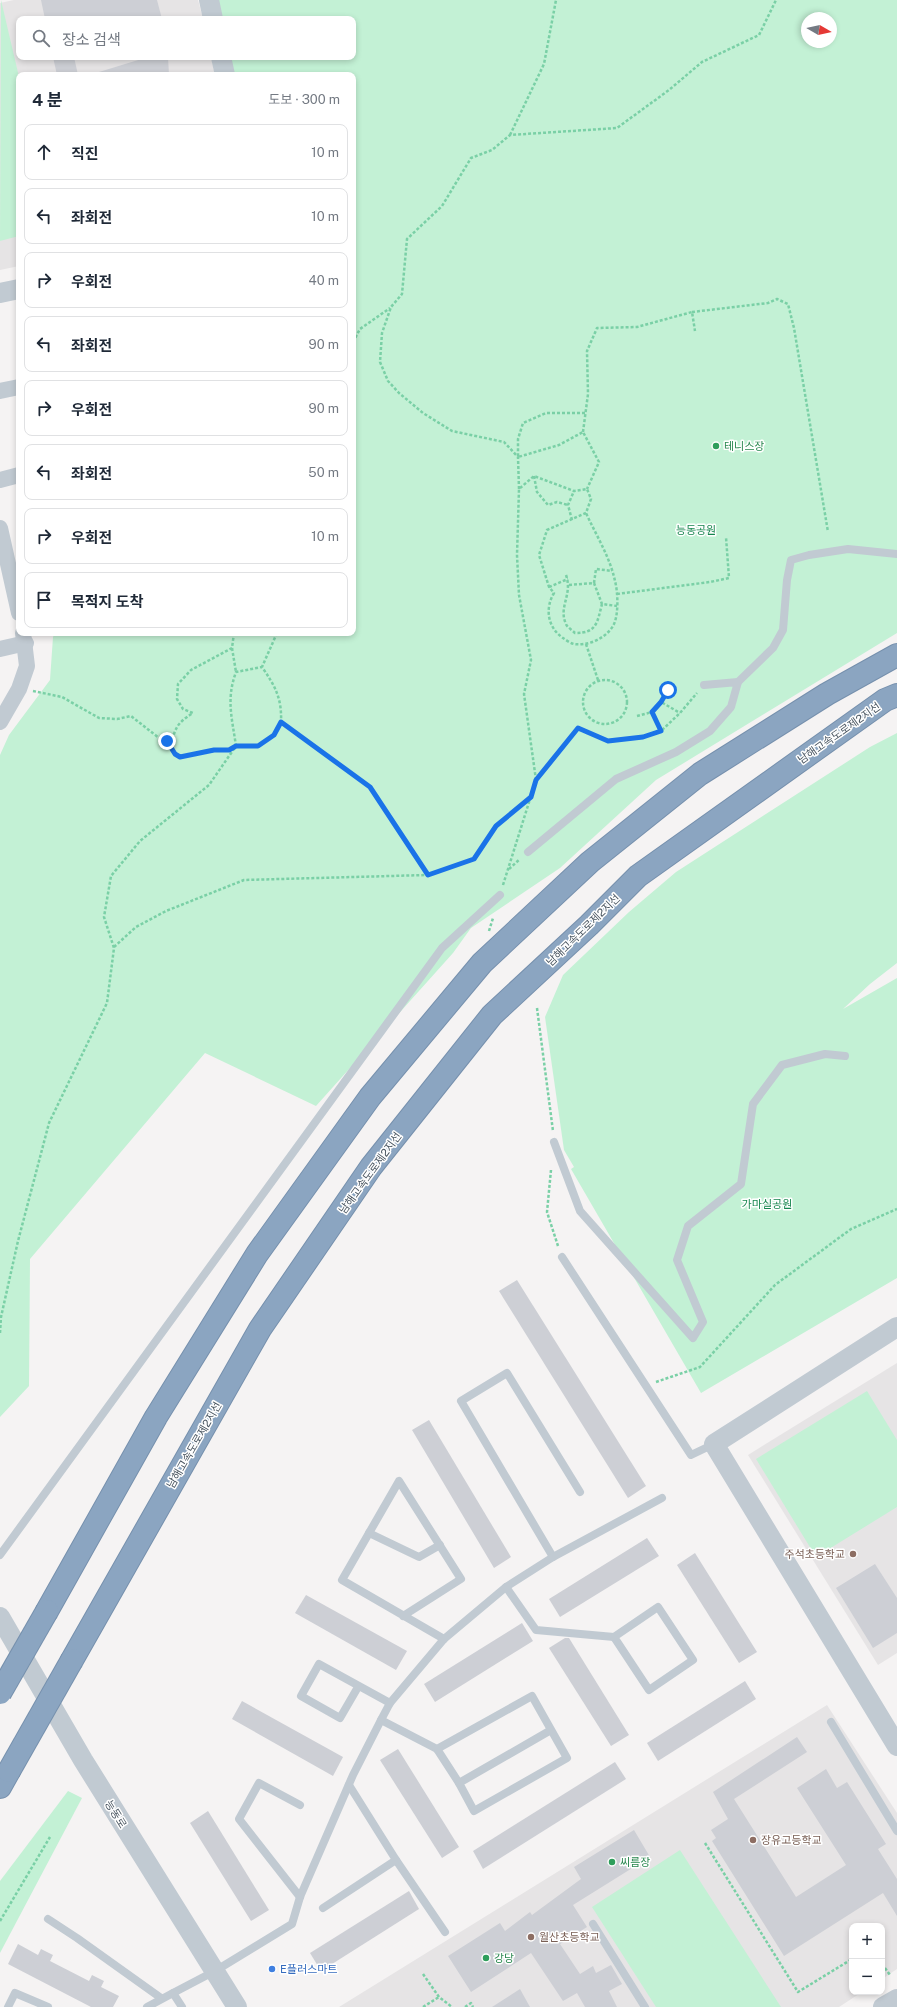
<!DOCTYPE html>
<html lang="ko">
<head>
<meta charset="utf-8">
<style>
	body { margin:0; font-family:"Public Sans","Noto Sans KR",sans-serif; background:#f6f6f7; color:#1f2937 }
	.controls { position:absolute; right:12px; bottom:12px; display:grid; overflow:hidden; border-radius:8px; box-shadow:0 2px 6px #0003 }
	.controls button { width:36px; height:36px; display:grid; place-items:center; padding:0; border:0; border-bottom:1px solid #e0e1e3; background:#fff; color:#1f2937; font:20px sans-serif }
	.compass { position:absolute; left:801px; top:12px; width:36px; height:36px; border-radius:50%; background:#fff; box-shadow:0 2px 6px #0003; rotate:99deg }
	.stop { position:absolute; width:12px; height:12px; margin:-9px; border:3px solid #1a73e8; border-radius:50%; background:#fff }
	.stop.end { background:#1a73e8; border-color:#fff; box-shadow:0 1px 4px #0008 }
	.list { margin:0; padding:0; list-style:none }
	h2 { display:flex; justify-content:space-between; align-items:center; height:52px; margin:0; padding:0 16px; font-size:17px }
	h2 small { font-size:13px; font-weight:400; color:#747a83 }
	.list li { display:grid; grid-template-columns:26px 1fr auto; gap:12px; align-items:center; box-sizing:border-box; height:56px; margin:0 8px 8px; padding:0 8px; border:1px solid #e0e1e3; border-radius:8px }
	.list b { display:block; font-size:15px; white-space:nowrap }
	.list em { font-size:13px; font-style:normal; color:#747a83 }
	.icon { flex:none; width:22px; height:22px; fill:none; stroke:currentColor; stroke-width:2; stroke-linecap:round; stroke-linejoin:round }
	.map { position:relative; flex:none; width:897px; height:2007px; overflow:hidden }
	.search { position:absolute; background:#fff; box-shadow:0 2px 6px #0003; left:16px; top:16px; width:340px; height:44px; display:flex; align-items:center; gap:10px; box-sizing:border-box; padding:0 14px; border-radius:8px; color:#747a83; font-size:15px }
	.panel { position:absolute; background:#fff; box-shadow:0 2px 6px #0003; left:16px; top:72px; width:340px; height:564px; border-radius:8px }
	.map>svg:first-child { display:block }
	.education { fill:#e6e4e5 }
	.green { fill:#c3f1d5; fill-rule:evenodd }
	.building { fill:#cdcfd5 }
	.lines { fill:none; stroke-linecap:round; stroke-linejoin:round }
	.motorway-casing { stroke:#7690ad; stroke-width:24 }
	.path { stroke:#7ad0a6; stroke-width:2.5; stroke-dasharray:3 2; stroke-linecap:butt }
	.service { stroke:#c1cad2; stroke-width:8 }
	.minor { stroke:#c1cad2; stroke-width:16 }
	.tertiary { stroke:#c1cad2; stroke-width:20 }
	.motorway { stroke:#8ba5c1; stroke-width:22 }
	.motorway-bridge-casing { stroke:#7690ad; stroke-width:24; stroke-linecap:butt }
	.motorway-bridge { stroke:#8ba5c1; stroke-width:22 }
	.route { stroke:#1a73e8; stroke-width:5 }
	.leisure-dot { fill:#2e9e5b; stroke:#fff; stroke-width:1.5 }
	.education-dot { fill:#8d6e63; stroke:#fff; stroke-width:1.5 }
	.shop-dot { fill:#3f7fe0; stroke:#fff; stroke-width:1.5 }
	.labels { text-anchor:middle; dominant-baseline:central; stroke-width:3; stroke-linejoin:round; paint-order:stroke }
	.leisure-label { font-size:11px; fill:#27864d; stroke:#fff; text-anchor:start }
	.park-label { font-size:11px; fill:#17864f; stroke:#fff }
	.street-label { font-size:11px; fill:#4a5661; stroke:#fff }
	.education-label { font-size:11px; fill:#785e54; stroke:#fff; text-anchor:start }
	.shop-label { font-size:11px; fill:#366cbe; stroke:#fff; text-anchor:start }
</style>
</head>
<body>
<div class="map">
<svg width="897" height="2007" viewBox="0 0 897 2007">
	<rect width="100%" height="100%" fill="#f5f3f3"/>
	<g class="education">
		<path d="M 14,0 L 198,0 L 203,19 L 19,19 L 19,57 L 211,57 L 215,75 L 19,75 L 19,266 L 0,270 L 0,3 Z"/>
		<path d="M 897,1363 L 897,1653 L 878,1665 L 748,1455 Z"/>
		<path d="M 827,1705 L 897,1813 L 897,1969 L 882,1979 L 882,1926 L 852,1926 L 852,1992 L 862,1992 L 839,2007 L 339,2007 Z"/>
	</g>
	<g class="green">
		<path d="M 1,0 L 19,77 L 19,173 L 17,174 L 19,181 L 19,236 L 0,241 Z"/>
		<path d="M 212,0 L 897,0 L 897,633 L 656,780 L 560,868 L 471,928 L 453,953 L 316,1106 L 205,1053 L 30,1259 L 29,1386 L 0,1417 L 0,755 L 9,735 L 50,680 L 53,637 L 55,633 L 353,633 L 353,75 L 231,75 L 226,57 L 353,57 L 353,19 L 217,19 ZM 807,18 L 831,18 L 831,42 L 807,42 Z"/>
		<path d="M 897,733 L 897,963 L 870,984 L 843,1009 L 897,978 L 897,1278 L 701,1393 L 571,1169 L 574,1167 L 564,1150 L 545,1017 L 563,975 L 629,912 L 676,872 L 870,747 Z"/>
		<path d="M 867,1391 L 897,1440 L 897,1507 L 816,1557 L 756,1459 Z"/>
		<path d="M 68,1791 L 82,1798 L 0,1953 L 0,1881 Z"/>
		<path d="M 680,1850 L 781,2007 L 656,2007 L 592,1907 Z"/>
	</g>
	<g class="building">
		<path d="M 41,0 L 157,0 L 162,19 L 45,19 Z"/>
		<path d="M 53,57 L 74,57 L 78,75 L 57,75 Z"/>
		<path d="M 148,57 L 168,57 L 169,75 L 100,75 L 99,72 Z"/>
		<path d="M 517,1280 L 646,1486 L 628,1498 L 499,1291 Z"/>
		<path d="M 429,1420 L 511,1557 L 494,1568 L 412,1430 Z"/>
		<path d="M 647,1538 L 659,1556 L 560,1617 L 549,1599 Z"/>
		<path d="M 695,1553 L 757,1652 L 739,1663 L 677,1565 Z"/>
		<path d="M 875,1564 L 897,1598 L 897,1633 L 873,1648 L 836,1588 Z"/>
		<path d="M 306,1595 L 407,1651 L 396,1670 L 295,1613 Z"/>
		<path d="M 522,1623 L 533,1641 L 435,1702 L 424,1684 Z"/>
		<path d="M 565,1638 L 569,1638 L 629,1735 L 611,1746 L 549,1648 Z"/>
		<path d="M 745,1681 L 756,1699 L 658,1761 L 647,1743 Z"/>
		<path d="M 242,1701 L 343,1757 L 333,1776 L 232,1719 Z"/>
		<path d="M 797,1737 L 807,1752 L 734,1799 L 796,1897 L 846,1865 L 797,1788 L 826,1769 L 837,1788 L 847,1782 L 886,1844 L 878,1849 L 897,1879 L 897,1916 L 883,1893 L 784,1956 L 712,1841 L 716,1838 L 711,1830 L 728,1819 L 713,1792 Z"/>
		<path d="M 398,1749 L 459,1847 L 442,1858 L 380,1760 Z"/>
		<path d="M 615,1762 L 626,1779 L 483,1869 L 473,1851 Z"/>
		<path d="M 208,1811 L 269,1910 L 251,1921 L 190,1823 Z"/>
		<path d="M 634,1830 L 650,1857 L 573,1905 L 587,1927 L 560,1944 L 580,1974 L 593,1966 L 596,1973 L 611,1965 L 622,1984 L 609,1991 L 617,2007 L 585,2007 L 577,1993 L 563,2001 L 531,1953 L 471,1992 L 448,1956 L 500,1923 L 505,1931 L 530,1912 L 532,1915 L 581,1879 L 574,1867 Z"/>
		<path d="M 409,1891 L 419,1909 L 321,1971 L 310,1953 Z"/>
		<path d="M 18,1944 L 38,1955 L 41,1949 L 53,1955 L 50,1961 L 89,1981 L 92,1975 L 104,1981 L 101,1987 L 119,1996 L 113,2007 L 91,2007 L 8,1964 Z"/>
		<path d="M 520,1989 L 530,2007 L 492,2007 Z"/>
	</g>
	<g class="lines">
		<defs>
			<g id="motorway">
				<path d="M 47,1611 L 156,1417 L 257,1254 L 370,1097 L 482,963 L 590,862 L 700,774 L 827,694 L 897,655"/>
				<path d="M 72,1660 L 260,1329 L 371,1167 L 492,1015 L 589,925 L 638,876 L 885,700 L 897,695"/>
				<path d="M 0,1787 L 9,1771"/>
			</g>
		</defs>
		<use href="#motorway" class="motorway-casing"/>
		<g class="path">
			<path d="M 510,135 L 544,64 L 556,0"/>
			<path d="M 692,312 L 768,303 L 777,299 L 788,304 L 794,328 L 828,532"/>
			<path d="M 353,342 L 360,329 L 390,308"/>
			<path d="M 585,413 L 546,413 L 523,423 L 518,439 L 518,457 L 559,445 L 583,432 L 599,462 L 587,489"/>
			<path d="M 583,432 L 588,394 L 587,351 L 597,328 L 637,327 L 692,312 L 695,331"/>
			<path d="M 534,476 L 537,492 L 548,505 L 557,502 L 568,505"/>
			<path d="M 519,489 L 518,457 L 504,442 L 452,431 L 423,413 L 399,393 L 388,381 L 380,362 L 382,333 L 391,307 L 402,294 L 407,239 L 442,206 L 471,158 L 492,150 L 510,135 L 617,128 L 669,90 L 702,62 L 759,35 L 776,0"/>
			<path d="M 572,520 L 568,505 L 574,491"/>
			<path d="M 566,575 C 573,595 558,607 566,624 C 567,627 572,630 575,633 C 597,633 597,623 602,604 L 617,606"/>
			<path d="M 594,583 L 596,569 L 612,571"/>
			<path d="M 569,585 L 594,583 L 602,604"/>
			<path d="M 549,587 L 568,579"/>
			<path d="M 617,594 L 710,582 L 729,578 L 726,537"/>
			<path d="M 277,633 L 262,667 C 275,686 282,698 281,722 L 370,787 L 428,875 L 474,859 L 496,826 L 531,797"/>
			<path d="M 586,644 L 598,680"/>
			<path d="M 232,648 L 236,672"/>
			<circle cx="605" cy="702" r="22"/>
			<path d="M 33,691 L 62,697 L 99,718 L 117,719 L 131,716 L 159,738 L 167,741 L 171,745 C 175,728 177,723 193,713 L 183,709 L 177,699 L 178,684 L 191,670 L 232,648 L 234,633"/>
			<path d="M 661,702 L 668,689"/>
			<path d="M 652,712 L 661,702 L 680,713"/>
			<path d="M 637,716 L 652,712 L 661,731"/>
			<path d="M 171,745 L 175,754 L 180,757 L 215,750 L 229,750 L 236,746 L 258,746 L 274,735 L 281,722"/>
			<path d="M 536,780 L 524,694 L 531,660 L 519,595 L 517,555 L 519,489 L 534,476 L 574,491 L 587,489 L 591,499 L 586,513 L 547,530 L 539,555 L 549,587 L 554,593 C 545,608 547,627 563,638 C 566,640 570,643 574,644 C 588,646 605,639 613,626 C 619,616 618,592 615,581 C 610,557 596,535 586,513"/>
			<path d="M 509,869 L 520,859"/>
			<path d="M 503,885 L 536,780 L 579,728 L 608,741 L 643,737 L 661,731 L 680,713 L 697,693"/>
			<path d="M 489,931 L 493,918"/>
			<path d="M 114,947 L 136,927 L 166,911 L 244,880 L 427,875"/>
			<path d="M 537,1008 L 553,1131"/>
			<path d="M 551,1170 L 547,1212 L 558,1246"/>
			<path d="M 0,1333 L 1,1317 L 18,1241 L 49,1123 L 107,1003 L 114,948 L 104,917 L 111,876 L 140,841 L 209,785 L 236,746 C 232,718 226,699 236,672 L 262,667"/>
			<path d="M 656,1382 L 700,1367 L 775,1285 L 851,1229 L 897,1209"/>
			<path d="M 705,1843 L 798,1992 L 852,1959"/>
			<path d="M 0,1921 L 50,1837"/>
			<path d="M 882,1964 L 890,1975"/>
			<path d="M 423,1974 L 439,1997 L 452,2007"/>
			<path d="M 423,2007 L 439,1997"/>
			<path d="M 465,2007 L 471,2003 L 473,2007"/>
		</g>
		<g class="service">
			<path d="M 738,682 L 773,648 L 783,630 L 787,580 L 791,560 L 809,555 L 848,549 L 897,554"/>
			<path d="M 528,852 L 616,779 L 676,752 L 710,731 L 731,707 L 738,682 L 704,685"/>
			<path d="M 554,1142 L 580,1211 L 693,1338 L 703,1322 L 677,1260 L 688,1226 L 741,1184 L 753,1104 L 782,1065 L 825,1054 L 845,1056"/>
			<path d="M 562,1257 L 691,1455 L 714,1444"/>
			<path d="M 369,1533 L 419,1557 L 440,1545"/>
			<path d="M 0,1555 L 442,948 L 500,895"/>
			<path d="M 553,1557 L 461,1401 L 507,1373 L 580,1492"/>
			<path d="M 506,1587 L 536,1630 L 614,1637"/>
			<path d="M 658,1607 L 693,1660 L 649,1690 L 614,1637 Z"/>
			<path d="M 403,1616 L 461,1579 L 399,1481 L 342,1580 L 444,1639"/>
			<path d="M 358,1687 L 340,1718 L 301,1696 L 319,1664 L 390,1703"/>
			<path d="M 381,1720 L 437,1749 L 459,1783"/>
			<path d="M 831,1722 L 897,1831"/>
			<path d="M 437,1749 L 532,1696 L 567,1758 L 474,1811 L 459,1783 L 551,1730"/>
			<path d="M 300,1805 L 259,1783 L 239,1819 L 300,1897"/>
			<path d="M 396,1860 L 445,1932"/>
			<path d="M 323,1908 L 396,1860 L 349,1785"/>
			<path d="M 48,1919 L 77,1938 L 161,1998"/>
			<path d="M 593,1924 L 645,2007"/>
			<path d="M 173,1993 L 215,1971 L 292,1924 L 300,1897 L 353,1775 L 381,1720 L 390,1703 L 444,1639 L 506,1587 L 553,1557 L 662,1498"/>
			<path d="M 8,2007 L 15,1993 L 48,2007"/>
			<path d="M 147,2007 L 173,1993 L 182,2007"/>
		</g>
		<g class="minor">
			<path d="M 0,391 L 19,387"/>
			<path d="M 0,480 L 19,475"/>
			<path d="M 0,528 L 19,613"/>
			<path d="M 0,649 L 26,643"/>
			<path d="M 0,722 L 19,689 L 27,666 L 23,633"/>
		</g>
		<g class="tertiary">
			<path d="M 209,0 L 213,19"/>
			<path d="M 221,57 L 225,75"/>
			<path d="M 0,293 L 19,289"/>
			<path d="M 897,1327 L 714,1444 L 897,1746"/>
			<path d="M 0,1617 L 83,1760 L 237,2007"/>
			<path d="M 883,2007 L 897,1999"/>
		</g>
		<use href="#motorway" class="motorway"/>
		<defs>
			<g id="motorway-bridge">
				<path d="M 0,1693 L 47,1611"/>
				<path d="M 9,1771 L 72,1660"/>
			</g>
		</defs>
		<use href="#motorway-bridge" class="motorway-bridge-casing"/>
		<use href="#motorway-bridge" class="motorway-bridge"/>
	</g>
	<g class="lines">
		<path class="route" d="M 167,741 L 175,754 L 180,757 L 214,750 L 229,750 L 236,746 L 258,746 L 274,735 L 281,722 L 370,787 L 428,875 L 474,859 L 496,826 L 531,797 L 536,780 L 578,728 L 608,741 L 643,737 L 661,731 L 652,712 L 661,702 L 668,690"/>
	</g>
	<g class="leisure-dot">
		<circle cx="716" cy="446" r="4"/>
		<circle cx="612" cy="1862" r="4"/>
		<circle cx="486" cy="1958" r="4"/>
	</g>
	<g class="education-dot">
		<circle cx="853" cy="1554" r="4"/>
		<circle cx="753" cy="1840" r="4"/>
		<circle cx="531" cy="1937" r="4"/>
	</g>
	<circle class="shop-dot" cx="272" cy="1969" r="4"/>
	<g class="labels">
		<g class="leisure-label">
			<text x="724" y="446">테니스장</text>
			<text x="620" y="1862">씨름장</text>
			<text x="494" y="1958">강당</text>
		</g>
		<g class="park-label">
			<text x="696" y="530">능동공원</text>
			<text x="767" y="1204">가마실공원</text>
		</g>
		<g class="street-label">
			<text transform="translate(839 733) rotate(-35)">남해고속도로제2지선</text>
			<text transform="translate(583 930) rotate(-44)">남해고속도로제2지선</text>
			<text transform="translate(370 1173) rotate(-54)">남해고속도로제2지선</text>
			<text transform="translate(194 1445) rotate(-60)">남해고속도로제2지선</text>
			<text transform="translate(116 1814) rotate(58)">능동로</text>
		</g>
		<g class="education-label">
			<text x="845" y="1554" text-anchor="end">주석초등학교</text>
			<text x="761" y="1840">장유고등학교</text>
			<text x="539" y="1937">월산초등학교</text>
		</g>
		<g class="shop-label">
			<text x="280" y="1969">E플러스마트</text>
		</g>
	</g>
</svg>
<div class="controls">
<button>+</button>
<button>−</button>
</div>
<svg class="compass" viewBox="-18 -18 36 36"><path d="M0-13l5 13h-10z" fill="#e53935"/><path d="M0 13l5-13h-10z" fill="#747a83"/></svg>
<div class="stop" style="left:668px;top:690px"></div>
<div class="stop end" style="left:167px;top:741px"></div>
<div class="search"><svg class="icon" aria-label="search" viewBox="0 0 24 24"><circle cx="10" cy="10" r="6"/><path d="M15 15l6 6"/></svg>장소 검색</div>
<section class="panel">
<h2>4 분<small>도보 · 300 m</small></h2>
<ul class="list">
<li><svg class="icon" aria-label="ahead" viewBox="0 0 24 24"><path d="M12 20V5M6 11l6-6 6 6"/></svg><div><b>직진</b></div><em>10 m</em></li>
<li><svg class="icon" aria-label="left" viewBox="0 0 24 24"><path d="M17 20v-9H6M10 6l-5 5 5 5"/></svg><div><b>좌회전</b></div><em>10 m</em></li>
<li><svg class="icon" aria-label="right" viewBox="0 0 24 24"><path d="M7 20v-9h11M14 6l5 5-5 5"/></svg><div><b>우회전</b></div><em>40 m</em></li>
<li><svg class="icon" aria-label="left" viewBox="0 0 24 24"><path d="M17 20v-9H6M10 6l-5 5 5 5"/></svg><div><b>좌회전</b></div><em>90 m</em></li>
<li><svg class="icon" aria-label="right" viewBox="0 0 24 24"><path d="M7 20v-9h11M14 6l5 5-5 5"/></svg><div><b>우회전</b></div><em>90 m</em></li>
<li><svg class="icon" aria-label="left" viewBox="0 0 24 24"><path d="M17 20v-9H6M10 6l-5 5 5 5"/></svg><div><b>좌회전</b></div><em>50 m</em></li>
<li><svg class="icon" aria-label="right" viewBox="0 0 24 24"><path d="M7 20v-9h11M14 6l5 5-5 5"/></svg><div><b>우회전</b></div><em>10 m</em></li>
<li><svg class="icon" aria-label="arrive" viewBox="0 0 24 24"><path d="M6 21V4h12l-3 4 3 4H6"/></svg><div><b>목적지 도착</b></div></li>
</ul>
</section>
</div>
</body>
</html>
